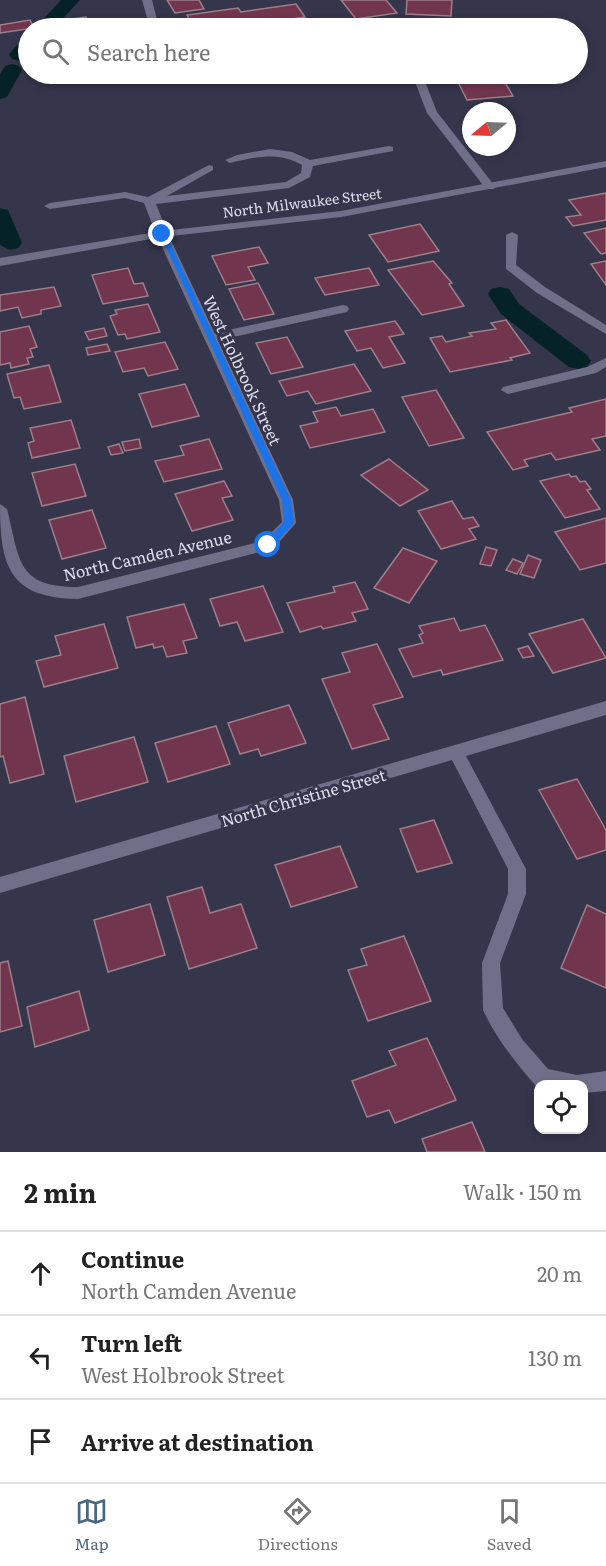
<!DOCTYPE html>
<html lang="en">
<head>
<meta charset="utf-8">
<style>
	body { margin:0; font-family:Literata,serif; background:#f2f2f2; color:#222 }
	.controls { position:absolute; right:18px; bottom:18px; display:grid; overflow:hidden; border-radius:12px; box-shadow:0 3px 9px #0003 }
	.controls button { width:54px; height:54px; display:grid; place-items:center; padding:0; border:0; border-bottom:2px solid #e0e0e0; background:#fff; color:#222; font:30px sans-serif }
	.compass { position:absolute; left:462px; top:102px; width:54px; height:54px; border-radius:50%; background:#fff; box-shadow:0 3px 9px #0003; rotate:251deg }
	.stop { position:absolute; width:18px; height:18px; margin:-14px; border:4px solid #1a73e8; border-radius:50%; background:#fff }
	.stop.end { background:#1a73e8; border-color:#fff; box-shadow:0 2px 6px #0008 }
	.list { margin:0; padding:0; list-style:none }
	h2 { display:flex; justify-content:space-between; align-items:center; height:78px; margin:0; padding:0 24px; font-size:26px }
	h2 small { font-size:20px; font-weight:400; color:#767676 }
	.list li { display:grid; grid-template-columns:39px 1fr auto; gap:18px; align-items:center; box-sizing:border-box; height:84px; padding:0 24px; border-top:2px solid #e0e0e0 }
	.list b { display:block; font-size:22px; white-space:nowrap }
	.list p { margin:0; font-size:20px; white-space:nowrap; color:#767676 }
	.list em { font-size:20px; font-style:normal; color:#767676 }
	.icon { flex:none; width:33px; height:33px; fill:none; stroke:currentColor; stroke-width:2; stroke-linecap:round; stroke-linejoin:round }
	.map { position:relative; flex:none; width:606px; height:1152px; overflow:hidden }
	.search { position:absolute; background:#fff; box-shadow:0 3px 9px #0003; left:18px; right:18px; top:18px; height:66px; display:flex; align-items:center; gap:15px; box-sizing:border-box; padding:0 21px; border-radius:33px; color:#767676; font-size:22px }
	.sheet { height:330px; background:#fff }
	nav { display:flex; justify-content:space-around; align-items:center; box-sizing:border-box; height:84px; border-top:2px solid #e0e0e0; background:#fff; font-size:16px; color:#767676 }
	nav a { display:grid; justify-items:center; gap:3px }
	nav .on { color:#4b6883 }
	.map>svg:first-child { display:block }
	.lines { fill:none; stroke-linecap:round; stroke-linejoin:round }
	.canal { fill:#052326; fill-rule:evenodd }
	.building { fill:#71364e; stroke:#9d7f89; stroke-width:1.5 }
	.service { fill:#6f6f89; fill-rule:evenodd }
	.minor { fill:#6f6f89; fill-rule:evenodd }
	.secondary { fill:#6f6f89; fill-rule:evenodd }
	.route { fill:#1a73e8 }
	.labels { text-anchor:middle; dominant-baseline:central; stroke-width:6; stroke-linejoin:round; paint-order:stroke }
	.far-street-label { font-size:14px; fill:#dedeed; stroke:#35354c }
	.street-label { font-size:16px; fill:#dedeed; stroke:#35354c }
</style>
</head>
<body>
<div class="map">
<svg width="606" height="1152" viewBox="0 0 606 1152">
	<rect width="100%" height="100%" fill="#35354c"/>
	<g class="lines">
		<g class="canal">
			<path d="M 61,0 L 80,0 L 54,28 L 35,28 Z"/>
			<path d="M 28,39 L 28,56 L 19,61 L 12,59 L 9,55 C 14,48 19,41 28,39 Z"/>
			<path d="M 12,64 L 19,66 L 22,70 L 7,97 L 0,99 L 0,74 L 5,66 Z"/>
			<path d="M 0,208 L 8,210 L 22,243 L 18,248 L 10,250 L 0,245 Z"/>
			<path d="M 500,287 L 509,289 L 519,304 L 587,355 L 591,361 L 587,367 L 578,369 L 569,367 L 501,314 L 488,294 L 491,289 Z"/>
		</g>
	</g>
	<g class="building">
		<path d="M 167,0 L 199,0 L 204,9 L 175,13 Z"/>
		<path d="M 341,0 L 386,0 L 397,13 L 356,19 Z"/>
		<path d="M 407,0 L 452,0 L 451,16 L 406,14 Z"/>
		<path d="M 296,4 L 305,17 L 252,25 L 249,20 L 194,28 L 187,15 L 238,8 L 241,12 Z"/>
		<path d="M 86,17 L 92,28 L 58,28 L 61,28 L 58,21 Z"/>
		<path d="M 30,20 L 34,28 L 0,33 L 0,25 Z"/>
		<path d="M 465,74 L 500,74 L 513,96 L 467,100 L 455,76 Z"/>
		<path d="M 606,193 L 606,220 L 573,226 L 566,217 L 581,215 L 569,200 Z"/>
		<path d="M 420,224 L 439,251 L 388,262 L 369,235 Z"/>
		<path d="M 606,228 L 606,253 L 601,254 L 584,233 Z"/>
		<path d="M 259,247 L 268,263 L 248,267 L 255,280 L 226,285 L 212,256 Z"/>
		<path d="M 433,261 L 452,283 L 449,284 L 464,306 L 422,315 L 388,270 Z"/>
		<path d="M 606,261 L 606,285 L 591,264 Z"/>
		<path d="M 128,268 L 134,284 L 143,283 L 148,296 L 103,304 L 92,275 Z"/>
		<path d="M 369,268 L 379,285 L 325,295 L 315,278 Z"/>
		<path d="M 258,283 L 274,314 L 244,320 L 229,289 Z"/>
		<path d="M 54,287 L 61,306 L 41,310 L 41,314 L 22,318 L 18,307 L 0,311 L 0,295 Z"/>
		<path d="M 148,304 L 160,332 L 127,339 L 125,334 L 118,335 L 110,316 L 117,314 L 115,310 Z"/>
		<path d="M 506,320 L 530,353 L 510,358 L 512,360 L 450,372 L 430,338 L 442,336 L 446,342 L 472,336 L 469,333 L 496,329 L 491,323 Z"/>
		<path d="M 395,321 L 404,334 L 389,337 L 405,363 L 383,368 L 371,348 L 357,351 L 345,331 Z"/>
		<path d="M 29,326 L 37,347 L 30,349 L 33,357 L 27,358 L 29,364 L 11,368 L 10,363 L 0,365 L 0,332 Z"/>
		<path d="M 104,328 L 107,336 L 89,340 L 85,332 Z"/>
		<path d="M 287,337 L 303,367 L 271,374 L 256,343 Z"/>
		<path d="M 165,342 L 178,369 L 148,376 L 144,368 L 123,372 L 115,352 Z"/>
		<path d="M 107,344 L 110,351 L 88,355 L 86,348 Z"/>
		<path d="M 354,364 L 371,391 L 316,404 L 308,391 L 287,396 L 279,381 Z"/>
		<path d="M 49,365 L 61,402 L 24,409 L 20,397 L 14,398 L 7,374 Z"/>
		<path d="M 185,384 L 199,416 L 152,427 L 139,394 Z"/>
		<path d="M 436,390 L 464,438 L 429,446 L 402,397 Z"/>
		<path d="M 606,399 L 606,436 L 592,439 L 600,450 L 556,460 L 551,453 L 524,460 L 528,466 L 513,470 L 487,432 L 572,412 L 569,408 Z"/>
		<path d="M 336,407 L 341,416 L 373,409 L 385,432 L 310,448 L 300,426 L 318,422 L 313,412 Z"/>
		<path d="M 71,420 L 80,448 L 32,458 L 28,443 L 34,441 L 30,428 Z"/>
		<path d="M 139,439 L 141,448 L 125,451 L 122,442 Z"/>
		<path d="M 209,439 L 222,469 L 164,482 L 155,461 L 184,455 L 180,446 Z"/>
		<path d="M 119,444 L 123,453 L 111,455 L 108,447 Z"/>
		<path d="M 389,459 L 428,490 L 400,506 L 361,475 Z"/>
		<path d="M 75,464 L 86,496 L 42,506 L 32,473 Z"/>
		<path d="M 569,474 L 571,477 L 576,476 L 580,482 L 585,481 L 591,489 L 587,490 L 600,509 L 565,518 L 540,481 Z"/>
		<path d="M 224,481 L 232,496 L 222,498 L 233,520 L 192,531 L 175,494 Z"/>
		<path d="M 452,501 L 463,519 L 473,517 L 479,526 L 469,529 L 476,539 L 441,549 L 418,511 Z"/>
		<path d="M 92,510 L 106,548 L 62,559 L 49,520 Z"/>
		<path d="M 606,518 L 606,563 L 580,570 L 555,532 Z"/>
		<path d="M 486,547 L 497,550 L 491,566 L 480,564 Z"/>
		<path d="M 403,548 L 437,561 L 409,603 L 374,588 Z"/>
		<path d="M 528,555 L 541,560 L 534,578 L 520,574 Z"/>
		<path d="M 513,559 L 523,563 L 517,574 L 506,570 Z"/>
		<path d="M 355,582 L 368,609 L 352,613 L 356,621 L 323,629 L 321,626 L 300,632 L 287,603 L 335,592 L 333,587 Z"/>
		<path d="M 263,586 L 283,632 L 245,641 L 237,622 L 220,626 L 210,599 Z"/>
		<path d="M 184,604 L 197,638 L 183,641 L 187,653 L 167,657 L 163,646 L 154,648 L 153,644 L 136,648 L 127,617 Z"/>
		<path d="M 454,618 L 460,631 L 485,625 L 503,660 L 443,675 L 441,670 L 413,677 L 399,649 L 423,643 L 419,635 L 423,633 L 419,626 Z"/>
		<path d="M 583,619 L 606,658 L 553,673 L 529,634 Z"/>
		<path d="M 104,624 L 118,668 L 44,687 L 36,661 L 61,655 L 55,636 Z"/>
		<path d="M 377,644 L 403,697 L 373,705 L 389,739 L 352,749 L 322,679 L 350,672 L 342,653 Z"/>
		<path d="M 528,646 L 534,656 L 523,658 L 518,649 Z"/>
		<path d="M 25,697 L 44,774 L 10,783 L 3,756 L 0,757 L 0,704 Z"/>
		<path d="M 289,705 L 306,743 L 261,756 L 258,749 L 240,754 L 228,723 Z"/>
		<path d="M 216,726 L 230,764 L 168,782 L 155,743 Z"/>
		<path d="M 134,737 L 148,782 L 76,802 L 64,756 Z"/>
		<path d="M 577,779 L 606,830 L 606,850 L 577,859 L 539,790 Z"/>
		<path d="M 434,820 L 452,863 L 417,872 L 400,829 Z"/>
		<path d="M 340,846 L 357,887 L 291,907 L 275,865 Z"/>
		<path d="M 202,887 L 210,913 L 241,904 L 257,948 L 189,969 L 167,897 Z"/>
		<path d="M 150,904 L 165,955 L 108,972 L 94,920 Z"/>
		<path d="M 587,905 L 606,914 L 606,988 L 561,968 Z"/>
		<path d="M 404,936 L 431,1001 L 368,1021 L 348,970 L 367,965 L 361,949 Z"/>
		<path d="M 8,961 L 22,1026 L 0,1032 L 0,963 Z"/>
		<path d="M 79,991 L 89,1030 L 35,1047 L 27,1007 Z"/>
		<path d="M 427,1038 L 456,1100 L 395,1123 L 389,1110 L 367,1117 L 352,1081 L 396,1065 L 389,1051 Z"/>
		<path d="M 472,1122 L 485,1152 L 427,1152 L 422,1139 Z"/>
	</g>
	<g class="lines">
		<g class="service">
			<path d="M 142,0 L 152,0 L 159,28 L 150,28 Z"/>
			<path d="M 389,146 L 393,147 L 393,151 L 313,166 L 310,177 L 289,188 L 156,204 L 168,234 L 162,237 L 156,234 L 144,203 L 125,198 L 50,209 L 44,206 L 50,203 L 125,192 L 148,197 L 209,165 L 213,166 L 213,170 L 167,196 L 286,182 L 301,173 L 302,165 C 278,151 256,157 230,163 L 225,160 L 237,155 L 270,149 L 292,152 L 310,160 Z"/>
			<path d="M 343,305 L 347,306 L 349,309 L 347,312 L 210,342 L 204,338 L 210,334 Z"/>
		</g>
		<g class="minor">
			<path d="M 412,74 L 422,74 L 437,112 L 494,185 L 494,189 L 486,189 L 427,113 Z"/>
			<path d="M 162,231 L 168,234 L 293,500 L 296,523 L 273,549 L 268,550 L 78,599 C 9,598 0,566 0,504 L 7,509 C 20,560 16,587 78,587 L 263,541 L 282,522 L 279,500 L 156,234 Z"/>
			<path d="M 512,232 L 518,235 L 516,265 L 545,287 L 606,325 L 606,334 L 537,293 L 506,269 L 506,235 Z"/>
			<path d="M 606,358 L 606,367 L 596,373 L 508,394 L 501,390 L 503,387 L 587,367 Z"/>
			<path d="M 606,701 L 606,715 L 466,756 L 526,869 L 526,894 L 500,963 L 503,1008 L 522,1039 L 548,1069 L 577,1075 L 606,1071 L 606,1091 L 584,1093 L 584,1084 L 535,1085 C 515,1062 496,1038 483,1010 L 482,963 L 508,894 L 508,869 L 452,760 L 0,893 L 0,877 Z"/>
		</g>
		<path class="secondary" d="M 606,161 L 606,167 L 341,217 L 162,237 L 0,266 L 0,258 L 162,231 L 341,211 Z"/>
	</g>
	<path class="route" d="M 159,232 L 166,234 L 291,500 L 294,523 L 271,548 L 264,548 L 263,545 L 284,522 L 282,500 Z"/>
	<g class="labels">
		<g class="far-street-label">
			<text transform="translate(302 202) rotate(-7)">North Milwaukee Street</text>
		</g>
		<g class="street-label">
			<text transform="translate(243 370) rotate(65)">West Holbrook Street</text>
			<text transform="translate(147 555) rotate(-13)">North Camden Avenue</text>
			<text transform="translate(303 797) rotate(-16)">North Christine Street</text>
		</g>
	</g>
</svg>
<div class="controls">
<button><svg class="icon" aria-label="locate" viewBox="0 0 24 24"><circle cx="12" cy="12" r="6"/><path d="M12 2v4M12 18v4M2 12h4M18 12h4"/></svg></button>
</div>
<svg class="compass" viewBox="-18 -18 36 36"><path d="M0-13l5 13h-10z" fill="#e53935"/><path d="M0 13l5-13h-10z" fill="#767676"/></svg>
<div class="stop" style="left:268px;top:545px"></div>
<div class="stop end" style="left:162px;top:234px"></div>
<div class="search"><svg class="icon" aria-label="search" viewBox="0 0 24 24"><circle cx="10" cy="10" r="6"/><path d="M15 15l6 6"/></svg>Search here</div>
</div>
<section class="sheet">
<h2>2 min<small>Walk · 150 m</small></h2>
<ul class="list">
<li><svg class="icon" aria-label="ahead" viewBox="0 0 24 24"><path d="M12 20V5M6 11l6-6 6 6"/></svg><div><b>Continue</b><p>North Camden Avenue</p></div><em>20 m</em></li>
<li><svg class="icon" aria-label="left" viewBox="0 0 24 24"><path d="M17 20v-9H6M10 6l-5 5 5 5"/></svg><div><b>Turn left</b><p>West Holbrook Street</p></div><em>130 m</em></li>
<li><svg class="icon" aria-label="arrive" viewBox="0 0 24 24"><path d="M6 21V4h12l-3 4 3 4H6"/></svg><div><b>Arrive at destination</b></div></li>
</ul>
</section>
<nav>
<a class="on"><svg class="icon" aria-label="map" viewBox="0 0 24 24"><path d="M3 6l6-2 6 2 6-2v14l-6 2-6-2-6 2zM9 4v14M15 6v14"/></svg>Map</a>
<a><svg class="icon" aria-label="directions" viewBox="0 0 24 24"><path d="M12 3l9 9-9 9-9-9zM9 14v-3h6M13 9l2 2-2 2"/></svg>Directions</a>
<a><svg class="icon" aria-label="saved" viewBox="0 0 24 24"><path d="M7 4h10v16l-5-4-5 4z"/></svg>Saved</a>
</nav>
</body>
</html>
